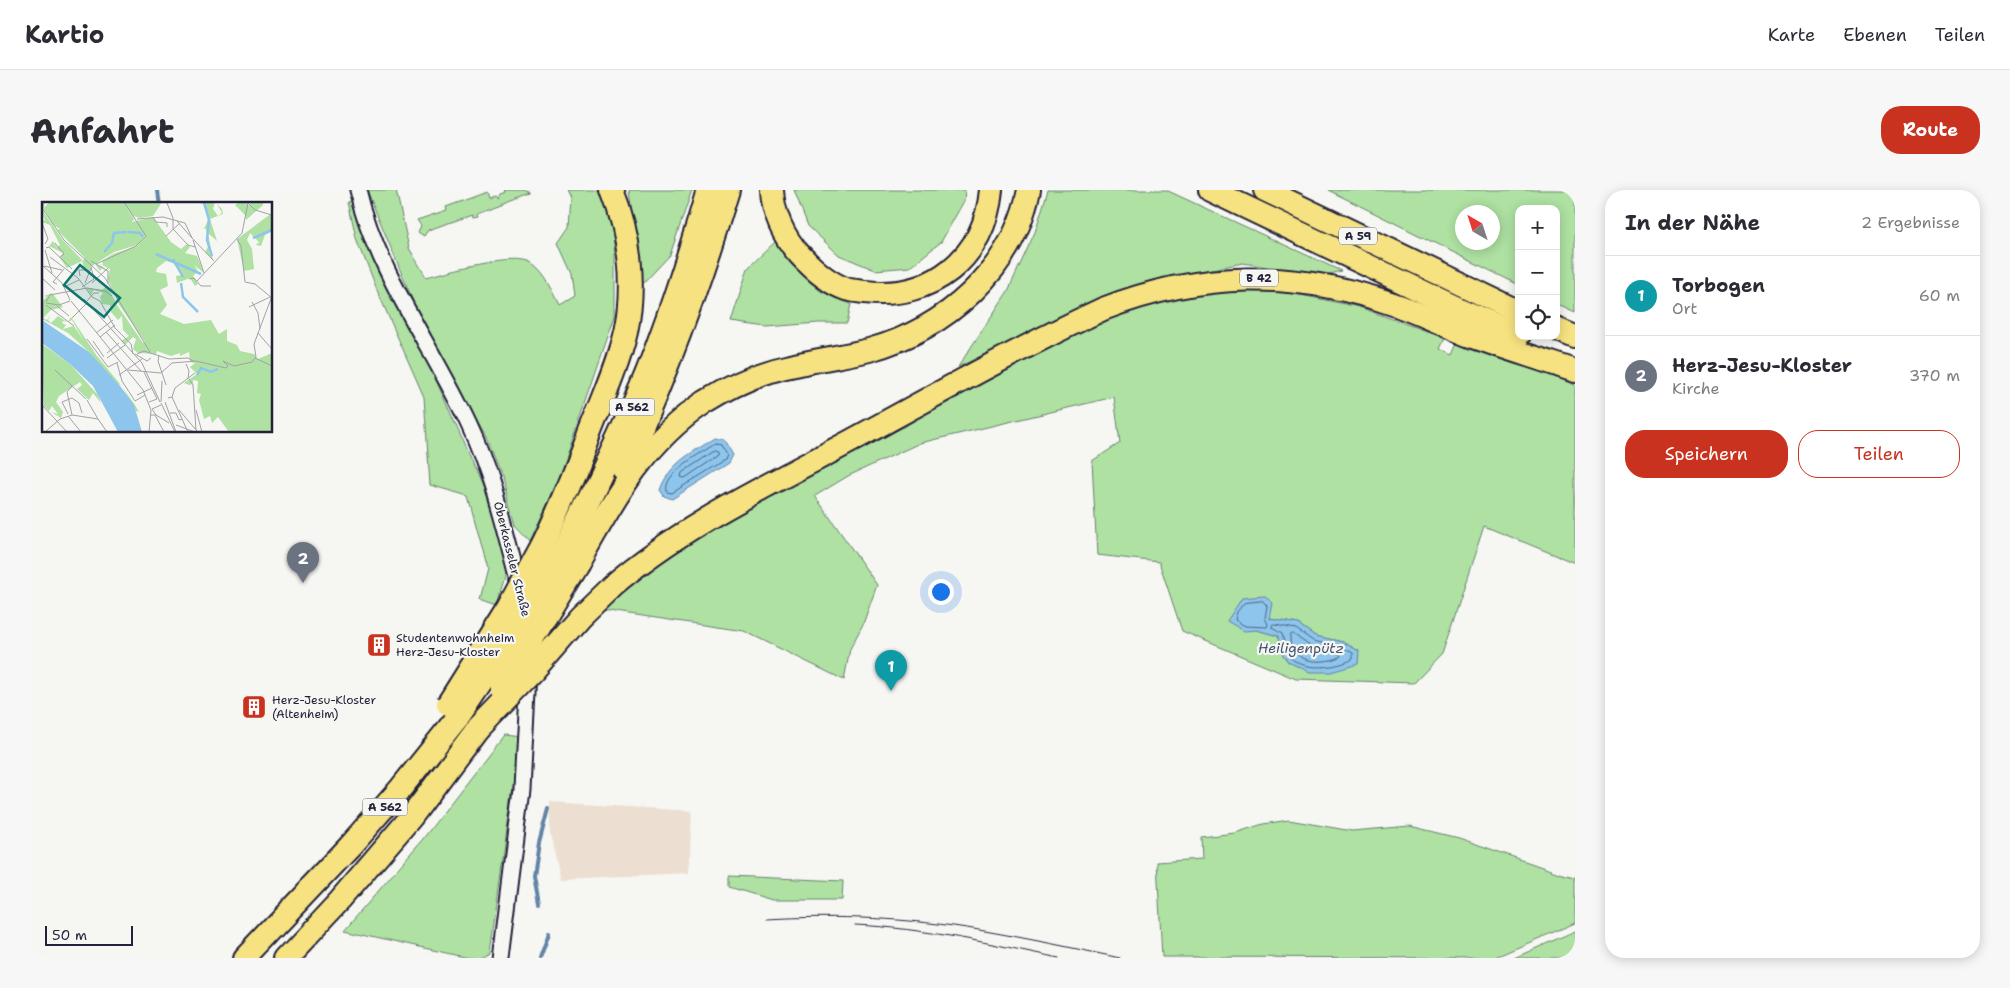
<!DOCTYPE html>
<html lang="de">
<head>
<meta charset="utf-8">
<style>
	body { margin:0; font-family:"Shantell Sans",sans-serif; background:#f7f7f7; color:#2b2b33 }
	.controls { position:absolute; right:15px; top:15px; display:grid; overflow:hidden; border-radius:10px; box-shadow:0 2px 12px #0003 }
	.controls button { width:45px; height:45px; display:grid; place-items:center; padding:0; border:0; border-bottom:1px solid #e1e1e2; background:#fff; color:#2b2b33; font:25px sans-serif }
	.compass { position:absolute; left:1425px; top:15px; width:45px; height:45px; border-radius:50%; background:#fff; box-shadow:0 2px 12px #0003; rotate:321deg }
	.scale { position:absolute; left:15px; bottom:12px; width:88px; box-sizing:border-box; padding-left:5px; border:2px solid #22223b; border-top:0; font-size:14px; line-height:18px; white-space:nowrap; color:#22223b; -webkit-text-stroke:4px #f6f6f2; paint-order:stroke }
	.you { position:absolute; left:910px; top:401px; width:18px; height:18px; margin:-12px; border:4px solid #fff; border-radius:50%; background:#1a73e8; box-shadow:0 0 0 8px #1a73e833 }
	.badge { display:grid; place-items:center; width:32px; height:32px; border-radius:50%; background:#c8321e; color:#fff; font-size:16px; font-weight:700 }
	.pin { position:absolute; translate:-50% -41px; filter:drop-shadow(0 1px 2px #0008) }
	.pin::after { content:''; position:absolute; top:26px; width:18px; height:15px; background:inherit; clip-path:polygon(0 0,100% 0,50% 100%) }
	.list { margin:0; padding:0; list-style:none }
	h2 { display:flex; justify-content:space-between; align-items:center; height:65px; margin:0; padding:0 20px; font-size:21px }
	h2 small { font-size:16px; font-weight:400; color:#7c7c81 }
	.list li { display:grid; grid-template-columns:32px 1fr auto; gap:15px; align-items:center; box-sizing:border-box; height:80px; padding:0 20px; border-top:1px solid #e1e1e2 }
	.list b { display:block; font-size:19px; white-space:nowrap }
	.list p { margin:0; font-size:16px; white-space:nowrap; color:#7c7c81 }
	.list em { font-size:16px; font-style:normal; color:#7c7c81 }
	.actions { display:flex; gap:10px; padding:15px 20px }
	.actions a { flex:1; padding:11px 0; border:1px solid #c8321e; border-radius:20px; text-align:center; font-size:18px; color:#c8321e }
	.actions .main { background:#c8321e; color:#fff }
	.icon { flex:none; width:28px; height:28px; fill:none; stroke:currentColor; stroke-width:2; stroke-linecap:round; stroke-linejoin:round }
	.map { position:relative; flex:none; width:1545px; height:768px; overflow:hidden; border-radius:20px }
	header { display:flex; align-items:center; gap:30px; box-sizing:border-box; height:70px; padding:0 25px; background:#fff; border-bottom:1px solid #e1e1e2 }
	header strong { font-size:24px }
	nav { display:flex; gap:28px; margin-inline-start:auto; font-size:18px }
	.intro { display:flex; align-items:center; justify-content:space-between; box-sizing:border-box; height:120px; padding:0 30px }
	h1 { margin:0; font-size:35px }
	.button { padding:12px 22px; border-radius:20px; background:#c8321e; color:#fff; font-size:18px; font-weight:700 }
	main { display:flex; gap:30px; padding:0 30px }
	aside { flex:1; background:#fff; border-radius:20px; box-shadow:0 2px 12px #0003 }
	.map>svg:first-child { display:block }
	.built { fill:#ecdfd1 }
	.green { fill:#aee1a2; stroke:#68826e; fill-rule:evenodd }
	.water { fill:#8dc5ec; stroke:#6284a5 }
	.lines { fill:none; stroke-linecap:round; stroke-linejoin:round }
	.shore { stroke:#4d6382; stroke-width:1 }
	.stream { stroke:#6284a5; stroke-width:4 }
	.minor-casing { stroke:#22223b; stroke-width:19 }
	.highway-casing { stroke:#22223b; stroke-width:26 }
	.minor { stroke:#f6f6f2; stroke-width:15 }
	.highway { stroke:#f7e281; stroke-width:22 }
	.tram { stroke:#22223b; stroke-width:1 }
	.highway-bridge-casing { stroke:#22223b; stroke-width:26; stroke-linecap:butt }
	.highway-bridge { stroke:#f7e281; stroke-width:22 }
	.labels { text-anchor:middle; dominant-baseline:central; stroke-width:4.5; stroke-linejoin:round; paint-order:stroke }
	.shield { fill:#f6f6f2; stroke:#626272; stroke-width:1 }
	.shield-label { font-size:11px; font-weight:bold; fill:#22223b }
	.street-label { font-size:12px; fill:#22223b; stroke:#f6f6f2 }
	.poi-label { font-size:12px; fill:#22223b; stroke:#f6f6f2; text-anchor:start }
	.water-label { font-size:14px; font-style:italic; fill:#425370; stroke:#f6f6f2 }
	.inset-river { fill:none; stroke:#8dc5ec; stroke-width:2.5 }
	.inset-road { fill:none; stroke:#a1a1a9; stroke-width:1 }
	.view { fill:#0f766e; fill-opacity:0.15; stroke:#0f766e; stroke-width:2.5 }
	.inset-edge { fill:none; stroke:#22223b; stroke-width:2.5 }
</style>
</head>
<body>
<header>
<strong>Kartio</strong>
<nav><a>Karte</a><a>Ebenen</a><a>Teilen</a></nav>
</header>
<div class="intro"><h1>Anfahrt</h1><a class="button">Route</a></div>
<main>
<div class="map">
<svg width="1545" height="768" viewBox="0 0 1545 768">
	<rect width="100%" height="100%" fill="#f6f6f2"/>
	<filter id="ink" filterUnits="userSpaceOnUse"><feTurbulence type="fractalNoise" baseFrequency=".02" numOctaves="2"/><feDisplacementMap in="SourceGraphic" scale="10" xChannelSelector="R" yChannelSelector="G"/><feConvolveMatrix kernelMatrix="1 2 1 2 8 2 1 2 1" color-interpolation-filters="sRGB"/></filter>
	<g filter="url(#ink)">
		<path class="built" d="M 520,612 L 662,621 L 659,683 L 531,689 L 520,644 Z"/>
		<g class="green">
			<path d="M 337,0 L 366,0 L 379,58 L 396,87 C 417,82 484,62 502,74 C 515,83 523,101 530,115 L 545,106 L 542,84 L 528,53 L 539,37 L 541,8 L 537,0 L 566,0 L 573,4 L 582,27 L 585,68 L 585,126 L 529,289 L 500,351 L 485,335 L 474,295 L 457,249 L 392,133 Z"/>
			<path d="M 476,0 L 495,0 L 501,3 L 447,23 L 448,26 L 443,27 L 442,25 L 398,40 L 394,46 L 388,42 L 391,36 L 387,30 L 417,20 L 416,17 L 457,2 L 459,8 L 466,6 L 469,8 L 471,4 L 477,2 Z"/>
			<path d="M 599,0 L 662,0 L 640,65 L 611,96 Z"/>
			<path d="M 764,0 L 935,0 L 934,11 L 911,52 L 880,77 L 845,80 L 809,65 L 778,36 Z"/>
			<path d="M 1018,0 L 1136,0 L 1311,81 L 1290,86 L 1213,73 L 1119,91 L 1054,118 L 928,177 L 978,101 L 1005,42 Z"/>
			<path d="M 1298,0 L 1545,0 L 1545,123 L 1526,114 L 1526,19 L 1489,19 L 1489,95 ZM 1432,22 L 1462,22 L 1462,52 L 1432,52 Z"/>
			<path d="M 319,12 L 323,13 L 338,52 L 402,181 L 454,299 L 478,379 L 467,415 L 450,409 L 458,379 L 438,306 L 400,295 L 394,207 L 346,98 L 327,49 Z"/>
			<path d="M 747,50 L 761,73 L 790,101 L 821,114 L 817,133 L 788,133 L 737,137 L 701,132 L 718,78 Z"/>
			<path d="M 1201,98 L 1261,103 L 1329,117 L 1415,148 L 1410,159 L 1423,165 L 1429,151 L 1545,195 L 1545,373 L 1454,336 L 1412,464 L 1384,493 L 1266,489 L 1152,441 L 1129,372 L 1067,365 L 1062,271 L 1090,253 L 1084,207 L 890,253 L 818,286 L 785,306 L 847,395 L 833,434 L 820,459 L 814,490 L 714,441 L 572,420 L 599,391 L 662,347 L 795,278 L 1068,132 L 1128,108 ZM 1240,429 L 1268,434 L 1285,446 L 1313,452 L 1329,461 L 1250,461 L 1248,446 L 1227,440 Z"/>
			<path d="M 473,545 L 490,547 L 460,762 L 448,768 L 438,768 L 315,740 L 392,650 Z"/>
			<path d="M 1259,630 L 1322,641 L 1380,636 L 1429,648 L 1532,684 L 1545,687 L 1545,733 L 1463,768 L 1132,767 L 1127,672 L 1172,669 L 1171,647 L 1205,643 L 1233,634 Z"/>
			<path d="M 699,686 L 813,691 L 812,710 L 742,710 L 699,697 Z"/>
			<path d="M 1545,741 L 1545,768 L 1484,768 Z"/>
		</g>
		<g class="water">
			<path d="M 685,248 L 694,250 L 703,265 L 699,273 L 642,309 L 634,306 L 630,300 C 640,272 662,263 685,248 Z"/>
			<path d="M 1234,406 L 1243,413 L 1240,429 L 1268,434 L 1285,446 L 1313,452 L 1329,461 L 1328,474 L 1301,482 L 1280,482 L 1258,472 L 1250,461 L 1248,446 L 1227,440 L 1214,441 L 1197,431 L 1212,408 Z"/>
		</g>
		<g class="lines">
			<g class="shore">
				<path d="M 685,254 L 691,255 L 697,265 L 695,270 L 642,303 L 637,302 C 632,283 672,263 685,254 Z"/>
				<path d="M 685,261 L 689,263 L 688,266 L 655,288 L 651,287 L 652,283 Z"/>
				<path d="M 1233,411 L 1237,416 L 1235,428 L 1238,434 L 1237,437 L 1215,436 L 1205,430 L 1207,422 L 1214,413 Z"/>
				<path d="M 1245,435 L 1266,439 L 1283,451 L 1311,457 L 1323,463 L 1323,469 C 1306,479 1265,483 1255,460 C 1253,455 1254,449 1252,444 L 1242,438 L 1242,436 Z"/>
				<path d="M 1263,444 L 1281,457 L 1309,463 L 1311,466 C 1297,474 1270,474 1262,458 C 1260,455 1260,450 1260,446 Z"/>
			</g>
			<g class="stream">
				<path d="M 127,0 L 129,14"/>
				<path d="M 509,713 L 504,686 L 509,653 L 518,619"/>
				<path d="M 510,768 L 519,743"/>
			</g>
			<defs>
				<g id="minor">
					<path d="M 328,0 C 348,85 403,157 439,235 C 464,288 476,345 491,401"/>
					<path d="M 471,768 L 492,599 L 498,483"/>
				</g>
				<g id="highway">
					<path d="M 742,0 C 743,24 754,48 770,65 C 783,79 798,93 816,99 C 822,101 829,101 835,102 C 902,110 955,68 961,0"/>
					<path d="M 1180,0 L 1427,118 L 1489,145"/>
					<path d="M 1235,0 L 1489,122"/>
					<path d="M 1526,139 L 1545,147"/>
					<path d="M 593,279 C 635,188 669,95 698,0"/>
					<path d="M 513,354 C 531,317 546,280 560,242 C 573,209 588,176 596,142 C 606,95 600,45 582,0"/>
					<path d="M 532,364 C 561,305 591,246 616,185 C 640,125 660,62 678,0"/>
					<path d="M 548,373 C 583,311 613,253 675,212 C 702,195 733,181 765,175 C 790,169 815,166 839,160 C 916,139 983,80 999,0"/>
					<path d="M 582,396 C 653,335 739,295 821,251 C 904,206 987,159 1073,119 C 1171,81 1263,80 1363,114 C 1390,123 1417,137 1444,147 C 1477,159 1511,169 1545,181"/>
					<path d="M 214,768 L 320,656 L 371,598 L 428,527"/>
					<path d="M 256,768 L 310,710 L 382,626 L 448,538"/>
				</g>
			</defs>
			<use href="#minor" class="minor-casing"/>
			<use href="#highway" class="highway-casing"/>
			<use href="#minor" class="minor"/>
			<use href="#highway" class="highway"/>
			<g class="tram">
				<path d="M 737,729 C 808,725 879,728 949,740 C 996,748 1043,758 1090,768"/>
				<path d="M 825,735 C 894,738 962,754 1029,768"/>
			</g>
			<defs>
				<g id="highway-bridge">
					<path d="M 472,499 L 548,373"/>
					<path d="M 418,514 L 479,417 L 513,354"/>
					<path d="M 428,527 L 493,431 L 532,364"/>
					<path d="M 448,538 L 503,481 L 550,427 L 582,396"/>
				</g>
			</defs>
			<use href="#highway-bridge" class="highway-bridge-casing"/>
			<use href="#highway-bridge" class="highway-bridge"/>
		</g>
	</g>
	<defs>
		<symbol id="building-square" viewBox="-11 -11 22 22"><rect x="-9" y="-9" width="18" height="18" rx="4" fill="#c8321e" stroke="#f6f6f2"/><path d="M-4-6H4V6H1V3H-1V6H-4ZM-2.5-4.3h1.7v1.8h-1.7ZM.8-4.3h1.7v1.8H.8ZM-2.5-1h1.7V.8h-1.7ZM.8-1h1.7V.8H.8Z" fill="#fff"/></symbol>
	</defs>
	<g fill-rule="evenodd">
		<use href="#building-square" x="335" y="441" width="28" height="28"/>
		<use href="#building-square" x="210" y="503" width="28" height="28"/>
	</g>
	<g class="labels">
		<g class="shield">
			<rect x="1309" y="37.5" width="38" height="17" rx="4"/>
			<rect x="1210" y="79.5" width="38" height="17" rx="4"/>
			<rect x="579.5" y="208.5" width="45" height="17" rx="4"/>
			<rect x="332.5" y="608.5" width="45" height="17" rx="4"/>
		</g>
		<g class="shield-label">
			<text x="1328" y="46">A 59</text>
			<text x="1229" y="88">B 42</text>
			<text x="602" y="217">A 562</text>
			<text x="355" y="617">A 562</text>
		</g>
		<g class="street-label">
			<text transform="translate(482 369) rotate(76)">Oberkasseler Straße</text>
		</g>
		<g class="poi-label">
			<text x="366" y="448">Studentenwohnheim<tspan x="366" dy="14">Herz-Jesu-Kloster</tspan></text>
			<text x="242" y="510">Herz-Jesu-Kloster<tspan x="242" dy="14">(Altenheim)</tspan></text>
		</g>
		<g class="water-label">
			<text x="1271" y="458">Heiligenpütz</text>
		</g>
	</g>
	<g transform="translate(12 12)">
		<rect width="230" height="230" fill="#f6f6f2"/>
		<path d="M 0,0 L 3,0 L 2,6 L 7,0 L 120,0 L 111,14 L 98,16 L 91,14 L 83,3 L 92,17 L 90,20 L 111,15 L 129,40 L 139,47 L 145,42 L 148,45 L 143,51 L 155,54 L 162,71 L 152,63 L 156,69 L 151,74 L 156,82 L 153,84 L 148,76 L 135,81 L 134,74 L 140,73 L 131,61 L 124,59 L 115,66 L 114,70 L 124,72 L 126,84 L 118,88 L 125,103 L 118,112 L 142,122 L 169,118 L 177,132 L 185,127 L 185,139 L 195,143 L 198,149 L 212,152 L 216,157 L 230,151 L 230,230 L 187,230 L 176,215 L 170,221 L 168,214 L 162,217 L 157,198 L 159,192 L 155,191 L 156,179 L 151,178 L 151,182 L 147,183 L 142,181 L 155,172 L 148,165 L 153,161 L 148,160 L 147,150 L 138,154 L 138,151 L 129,154 L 115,149 L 114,152 L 96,151 L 91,147 L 94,137 L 91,135 L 83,143 L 79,139 L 87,134 L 81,128 L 80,114 L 76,118 L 69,110 L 68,103 L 60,102 L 58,95 L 61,91 L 52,88 L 49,93 L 44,86 L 60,88 L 65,84 L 75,103 L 101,141 L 103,140 L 76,101 L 66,77 L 68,67 L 56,61 L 61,63 L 60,59 L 71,52 L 95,44 L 104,34 L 102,26 L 104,33 L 95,43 L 72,50 L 53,62 L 61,65 L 64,69 L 60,66 L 58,69 L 53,62 L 47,67 L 42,66 L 40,59 L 25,66 L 18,56 L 21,51 L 7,44 L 11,39 L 15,45 L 18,43 L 8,23 L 0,20 L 3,18 L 0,8 L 20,37 L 41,59 L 43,56 L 15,28 L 18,27 L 11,23 L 0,4 ZM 153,0 L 173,0 L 171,7 L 176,14 L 180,11 L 175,2 L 180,7 L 181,12 L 168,17 L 175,39 L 166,31 L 171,58 L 163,50 L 166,45 L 164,27 L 162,27 L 166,18 L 164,11 L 161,2 ZM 197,0 L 205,0 L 207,4 L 209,0 L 221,0 L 221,3 L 204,18 L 203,13 L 193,3 ZM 230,11 L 230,29 L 223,33 L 219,44 L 214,43 L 217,40 L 208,31 L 205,38 L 210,47 L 212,67 L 202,69 L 195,37 ZM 10,91 L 21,105 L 9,108 L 1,116 L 5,118 L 9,113 L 6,118 L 9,121 L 16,114 L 25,120 L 21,119 L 20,121 L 24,123 L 21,127 L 32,124 L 42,139 L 30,118 L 26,120 L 29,115 L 55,154 L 78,182 L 93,203 L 97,210 L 94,209 L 79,183 L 74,182 L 47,150 L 26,131 L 0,117 L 0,99 L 5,95 L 2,94 ZM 0,142 L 28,162 L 56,193 L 59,201 L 51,191 L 47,198 L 35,187 L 40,183 L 38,180 L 17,194 L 14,200 L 21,210 L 19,216 L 9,210 L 16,212 L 10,204 L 7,209 L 2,204 Z" fill="#aee1a2"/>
		<path d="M 0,118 L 47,150 L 78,184 L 92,203 L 100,230 L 76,230 L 51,184 L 28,162 L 0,141 Z" fill="#8dc5ec"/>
		<path class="inset-river" d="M 162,0 L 167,18 L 165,38 L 170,54M 86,30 L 98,31 L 101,35M 211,36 L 230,28M 62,50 L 70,41 L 72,31 L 85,30M 114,52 L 159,72M 131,57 L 141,75M 139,81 L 141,95 L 156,110M 155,173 L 159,166 L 169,170 L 176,167"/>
		<path class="inset-road" d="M 205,0 L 213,8 L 230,13M 125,1 L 131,16M 0,6 L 22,38 L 63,76 L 108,150M 111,15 L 114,20 L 125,21 L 125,25M 131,16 L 131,27 L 146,43 L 153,45M 95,17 L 121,15 L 143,21 L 150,36 L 172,59M 135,19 L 150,36M 0,21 L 6,37 L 3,42M 124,34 L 138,21M 195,37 L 199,44 L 203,80 L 213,82 L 230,96M 151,38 L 162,71M 13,41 L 22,52 L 18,55M 4,46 L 7,45 L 30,67M 3,48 L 10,71M 8,55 L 36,76 L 50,95 L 58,99 L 73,126 L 89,142 L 91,152M 49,59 L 66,69 L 66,82M 54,62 L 94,44 L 104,34 L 82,0M 0,63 L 20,81 L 28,98M 2,64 L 20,68M 38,74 L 37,68 L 48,68M 0,76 L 13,88M 147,77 L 152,76 L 159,84 L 169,84M 155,79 L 200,31 L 206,1M 43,81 L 49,66M 50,81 L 66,66M 15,82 L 11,80 L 22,67M 22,85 L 37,78M 40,85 L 52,77 L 49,65M 42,97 L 100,161 L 118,200M 29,99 L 101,188 L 109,208 L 107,230M 45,99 L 52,91 L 57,91M 4,100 L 8,93 L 45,86 L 63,89 L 70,94M 210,100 L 216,111 L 218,127M 4,101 L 17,103 L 28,99M 4,103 L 32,124M 15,104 L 27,114M 207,105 L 228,95M 30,116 L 45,101M 64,130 L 99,169M 54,131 L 71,118M 216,131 L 229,146M 58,135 L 73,123M 45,137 L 66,165 L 76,160M 51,139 L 62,155M 65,151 L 77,141M 93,152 L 105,159 L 109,156M 95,152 L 102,149 L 127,157 L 146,156 L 151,159M 117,153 L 116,159 L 124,183M 65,156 L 83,143M 213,156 L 230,164M 75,161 L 80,179 L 93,199 L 103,193M 144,162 L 147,169 L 146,177M 13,168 L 44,197M 86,168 L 119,171 L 130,161 L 154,159 L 184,166 L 186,164 L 181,159 L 192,164 L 210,160 L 214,155 L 212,142 L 230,94M 102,170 L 115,197 L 107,200M 77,173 L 100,157M 147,177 L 151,183 L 154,228M 95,193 L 110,186M 130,195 L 133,186 L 153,171M 126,196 L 130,195 L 146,230M 45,198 L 56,217M 119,200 L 120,179M 123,200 L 134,230M 119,201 L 133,230M 0,203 L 25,230M 137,208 L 155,229M 154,208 L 160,230M 128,211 L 134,211 L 137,218 L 140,217M 26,212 L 20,200 L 30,196 L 37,201 L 40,211M 30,213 L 25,190 L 30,184M 108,213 L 113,213 L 122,230M 114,213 L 127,221M 114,213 L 110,207 L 119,203M 26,214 L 39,230M 56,217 L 65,230M 134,223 L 153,230M 3,230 L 18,217 L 30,213 L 56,217"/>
		<path class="view" d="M 38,63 L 78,96 L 62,115 L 22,83 Z"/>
		<rect width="230" height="230" class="inset-edge"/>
	</g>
</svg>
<div class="controls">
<button>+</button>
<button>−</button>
<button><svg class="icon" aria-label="locate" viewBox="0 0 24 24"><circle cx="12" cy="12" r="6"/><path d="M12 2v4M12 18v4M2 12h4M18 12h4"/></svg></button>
</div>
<svg class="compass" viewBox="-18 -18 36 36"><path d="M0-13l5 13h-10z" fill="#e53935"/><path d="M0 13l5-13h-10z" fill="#7c7c81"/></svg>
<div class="scale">50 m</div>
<div class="you"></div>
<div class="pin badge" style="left:861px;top:501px;background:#0f9aa8">1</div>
<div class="pin badge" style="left:273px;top:393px;background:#6b7280">2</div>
</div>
<aside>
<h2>In der Nähe<small>2 Ergebnisse</small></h2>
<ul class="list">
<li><span class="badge" style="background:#0f9aa8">1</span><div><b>Torbogen</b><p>Ort</p></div><em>60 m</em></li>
<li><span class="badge" style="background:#6b7280">2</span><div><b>Herz-Jesu-Kloster</b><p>Kirche</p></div><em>370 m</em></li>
</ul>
<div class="actions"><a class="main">Speichern</a><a>Teilen</a></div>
</aside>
</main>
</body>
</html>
